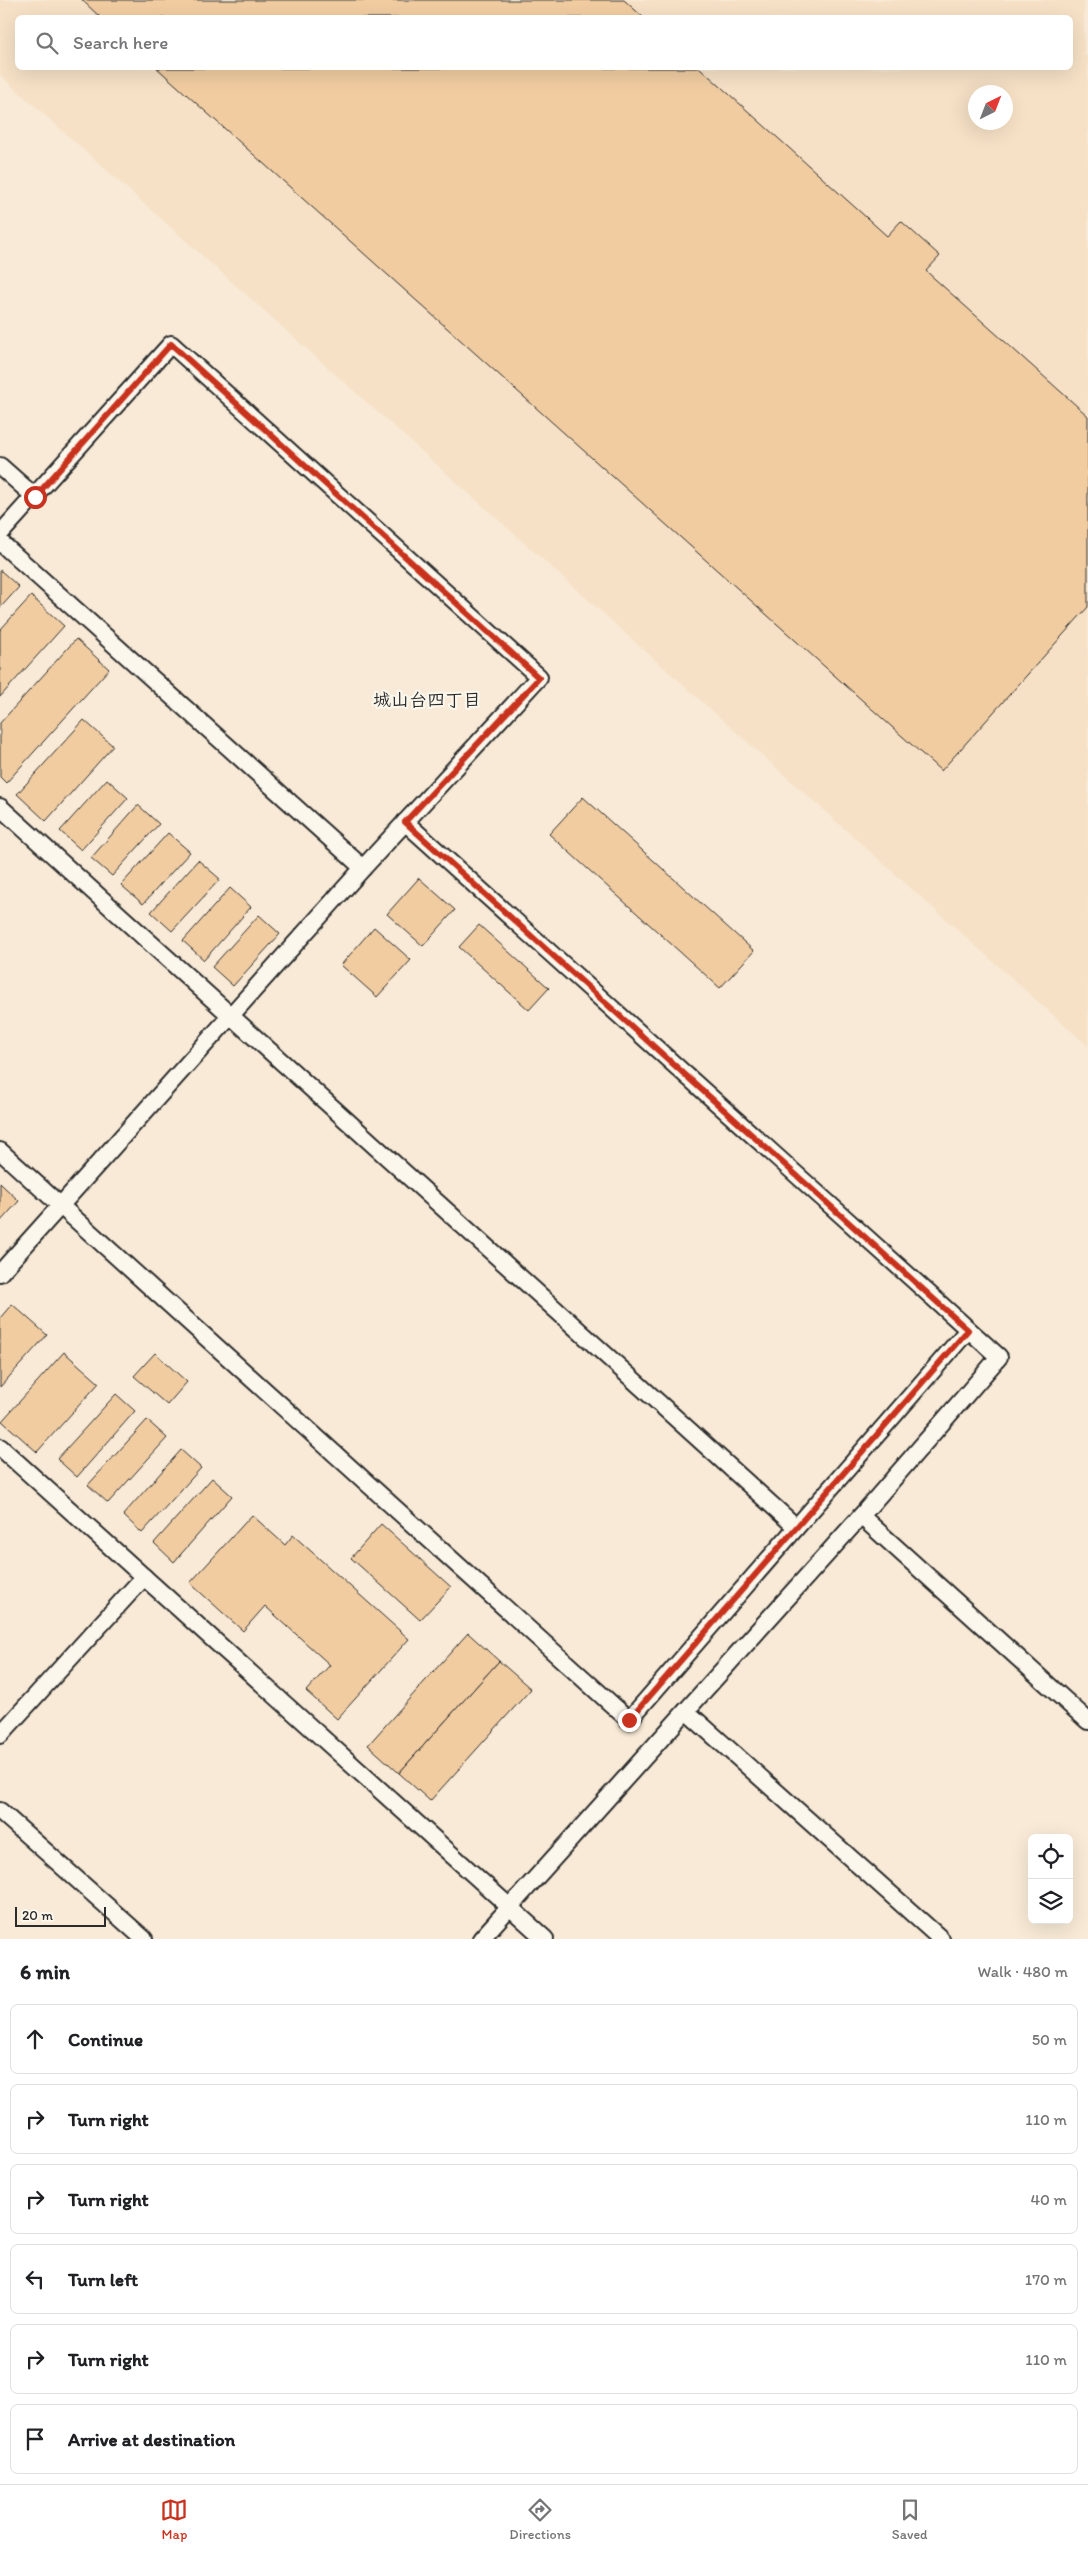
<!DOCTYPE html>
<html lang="en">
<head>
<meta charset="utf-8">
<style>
	body { margin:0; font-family:Itim,"Klee One",sans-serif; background:#f2f2f2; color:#202124 }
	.controls { position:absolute; right:15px; bottom:15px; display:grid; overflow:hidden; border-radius:8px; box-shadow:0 5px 20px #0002 }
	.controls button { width:45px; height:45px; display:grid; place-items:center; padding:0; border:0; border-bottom:1px solid #e0e0e0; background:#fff; color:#202124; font:25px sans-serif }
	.compass { position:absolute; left:968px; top:85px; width:45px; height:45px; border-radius:50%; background:#fff; box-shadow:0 5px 20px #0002; rotate:42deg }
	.scale { position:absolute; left:15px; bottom:12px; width:91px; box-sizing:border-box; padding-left:5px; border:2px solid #2b2b2b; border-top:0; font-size:14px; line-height:18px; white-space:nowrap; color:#2b2b2b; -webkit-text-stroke:4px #fbf7ec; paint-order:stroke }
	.stop { position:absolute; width:15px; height:15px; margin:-11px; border:4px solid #c8321e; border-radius:50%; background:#fff }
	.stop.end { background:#c8321e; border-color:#fff; box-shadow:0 1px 5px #0008 }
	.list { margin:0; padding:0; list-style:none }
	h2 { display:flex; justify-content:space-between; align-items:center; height:65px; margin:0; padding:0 20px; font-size:21px }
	h2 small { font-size:16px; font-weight:400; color:#757577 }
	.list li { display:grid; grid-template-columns:32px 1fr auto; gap:15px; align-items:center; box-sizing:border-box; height:70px; margin:0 10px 10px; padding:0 10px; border:1px solid #e0e0e0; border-radius:8px }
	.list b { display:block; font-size:19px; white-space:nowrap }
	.list em { font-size:16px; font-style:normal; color:#757577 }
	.icon { flex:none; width:28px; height:28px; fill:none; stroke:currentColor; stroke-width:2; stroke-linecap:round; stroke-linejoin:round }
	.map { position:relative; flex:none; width:1088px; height:1939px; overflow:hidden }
	.search { position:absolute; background:#fff; box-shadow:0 5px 20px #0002; left:15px; right:15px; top:15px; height:55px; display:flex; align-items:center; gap:12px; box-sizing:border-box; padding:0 18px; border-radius:8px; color:#757577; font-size:19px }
	.sheet { height:545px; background:#fff }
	nav { display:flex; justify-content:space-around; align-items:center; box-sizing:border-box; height:70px; border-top:1px solid #e0e0e0; background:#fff; font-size:14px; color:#757577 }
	nav a { display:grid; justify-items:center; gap:2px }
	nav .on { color:#c8321e }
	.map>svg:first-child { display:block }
	.built { fill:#f6e1c6; fill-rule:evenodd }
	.building { fill:#f1cca1; stroke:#2b2b2b }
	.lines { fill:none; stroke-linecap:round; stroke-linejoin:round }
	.lane-casing { stroke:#2b2b2b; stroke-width:20 }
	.lane { stroke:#fbf7ec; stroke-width:16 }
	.route { stroke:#c8321e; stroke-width:6 }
	.labels { text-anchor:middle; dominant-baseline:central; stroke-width:4.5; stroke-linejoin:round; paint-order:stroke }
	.neighbourhood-label { font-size:18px; font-weight:bold; fill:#2b2b2b; stroke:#fbf7ec }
</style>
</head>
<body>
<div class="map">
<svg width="1088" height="1939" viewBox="0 0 1088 1939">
	<rect width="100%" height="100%" fill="#f8ead6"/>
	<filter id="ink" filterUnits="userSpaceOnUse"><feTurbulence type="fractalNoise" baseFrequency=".02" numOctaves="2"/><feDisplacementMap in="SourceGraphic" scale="10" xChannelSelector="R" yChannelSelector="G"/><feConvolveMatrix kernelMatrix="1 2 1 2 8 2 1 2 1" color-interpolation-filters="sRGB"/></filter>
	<g filter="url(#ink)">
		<path class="built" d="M 0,0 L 1084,0 L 1084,55 L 1088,56 L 1088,1046 L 0,75 ZM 18,18 L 1070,18 L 1070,68 L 18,68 ZM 976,92 L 1006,92 L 1006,122 L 976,122 Z"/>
		<g class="building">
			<path d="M 82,0 L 624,0 L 644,18 L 101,18 Z"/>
			<path d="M 157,68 L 700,68 L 887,236 L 901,221 L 940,256 L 926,271 L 1088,416 L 1088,607 L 941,771 Z"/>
			<path d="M 0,570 L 19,587 L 0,608 Z"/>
			<path d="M 31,596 L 64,626 L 0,697 L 0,630 Z"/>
			<path d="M 76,639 L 109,669 L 6,783 L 0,777 L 0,723 Z"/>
			<path d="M 84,720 L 113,746 L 46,821 L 17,794 Z"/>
			<path d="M 107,779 L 128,798 L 81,850 L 60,831 Z"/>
			<path d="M 583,797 L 754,951 L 720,988 L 549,834 Z"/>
			<path d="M 138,805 L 159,824 L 112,876 L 91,858 Z"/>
			<path d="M 168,833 L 190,852 L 143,904 L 121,885 Z"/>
			<path d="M 198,860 L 220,879 L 172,931 L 151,912 Z"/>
			<path d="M 419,878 L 455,910 L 423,946 L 387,914 Z"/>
			<path d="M 230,888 L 251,907 L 204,960 L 183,941 Z"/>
			<path d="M 259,915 L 280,934 L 233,986 L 212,967 Z"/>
			<path d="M 479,925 L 549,988 L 529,1010 L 459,947 Z"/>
			<path d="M 374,927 L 411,960 L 377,997 L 341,965 Z"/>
			<path d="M 0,1183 L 19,1201 L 0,1222 Z"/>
			<path d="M 12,1304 L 47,1335 L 0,1387 L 0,1318 Z"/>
			<path d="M 64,1352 L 99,1383 L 37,1452 L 2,1421 Z"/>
			<path d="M 155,1353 L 187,1382 L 167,1405 L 134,1376 Z"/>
			<path d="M 116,1394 L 135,1411 L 77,1477 L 57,1459 Z"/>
			<path d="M 147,1420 L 167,1438 L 108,1503 L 88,1485 Z"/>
			<path d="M 181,1450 L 201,1468 L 142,1533 L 123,1515 Z"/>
			<path d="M 212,1478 L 232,1496 L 174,1562 L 154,1543 Z"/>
			<path d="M 252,1515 L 285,1545 L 293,1535 L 409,1639 L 337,1719 L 306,1691 L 330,1665 L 265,1606 L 243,1631 L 190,1583 Z"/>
			<path d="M 381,1524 L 451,1587 L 420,1620 L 351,1558 Z"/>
			<path d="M 468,1633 L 499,1661 L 399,1773 L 368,1745 Z"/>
			<path d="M 499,1661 L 531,1689 L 430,1801 L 399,1773 Z"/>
		</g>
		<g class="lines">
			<defs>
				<g id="lane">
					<path d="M 0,466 L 35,497"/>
					<path d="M 0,534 L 171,344 L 539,677 L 363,868 L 0,1273"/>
					<path d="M 0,542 L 363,868"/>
					<path d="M 0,807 L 796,1527"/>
					<path d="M 405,822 L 999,1357 L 861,1516 L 481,1939"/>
					<path d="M 0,1151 L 629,1720 L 968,1330"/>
					<path d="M 0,1447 L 545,1939"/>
					<path d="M 861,1516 L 1088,1721"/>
					<path d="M 686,1711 L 941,1939"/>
					<path d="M 0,1735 L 144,1577"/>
					<path d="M 0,1811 L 144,1939"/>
				</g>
			</defs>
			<use href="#lane" class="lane-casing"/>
			<use href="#lane" class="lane"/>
		</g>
	</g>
	<g class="lines" filter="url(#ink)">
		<path class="route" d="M 35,497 L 171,344 L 539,678 L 405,822 L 968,1330 L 629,1720"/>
	</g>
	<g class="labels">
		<g class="neighbourhood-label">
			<text x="427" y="700">城山台四丁目</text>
		</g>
	</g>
</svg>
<div class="controls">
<button><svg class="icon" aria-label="locate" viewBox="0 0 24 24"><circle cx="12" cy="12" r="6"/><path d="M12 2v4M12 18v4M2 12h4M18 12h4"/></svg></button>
<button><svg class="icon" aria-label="layers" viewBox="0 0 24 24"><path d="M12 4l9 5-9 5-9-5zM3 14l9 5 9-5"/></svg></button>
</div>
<svg class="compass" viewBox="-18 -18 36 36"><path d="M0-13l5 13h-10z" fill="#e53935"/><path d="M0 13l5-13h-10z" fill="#757577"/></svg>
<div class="scale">20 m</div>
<div class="stop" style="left:35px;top:497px"></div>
<div class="stop end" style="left:629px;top:1720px"></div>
<div class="search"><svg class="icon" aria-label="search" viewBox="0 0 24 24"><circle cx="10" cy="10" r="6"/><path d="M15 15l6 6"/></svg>Search here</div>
</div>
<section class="sheet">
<h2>6 min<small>Walk · 480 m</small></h2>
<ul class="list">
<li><svg class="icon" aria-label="ahead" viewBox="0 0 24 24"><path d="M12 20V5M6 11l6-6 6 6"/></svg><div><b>Continue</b></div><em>50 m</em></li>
<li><svg class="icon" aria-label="right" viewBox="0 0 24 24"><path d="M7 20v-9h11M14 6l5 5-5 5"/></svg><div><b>Turn right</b></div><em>110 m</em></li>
<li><svg class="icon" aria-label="right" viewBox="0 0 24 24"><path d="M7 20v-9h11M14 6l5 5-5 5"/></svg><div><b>Turn right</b></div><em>40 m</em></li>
<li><svg class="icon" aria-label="left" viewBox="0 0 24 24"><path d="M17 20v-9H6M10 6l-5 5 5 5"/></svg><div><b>Turn left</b></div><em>170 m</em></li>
<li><svg class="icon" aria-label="right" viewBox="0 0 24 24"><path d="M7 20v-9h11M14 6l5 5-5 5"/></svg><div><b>Turn right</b></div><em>110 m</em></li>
<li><svg class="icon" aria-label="arrive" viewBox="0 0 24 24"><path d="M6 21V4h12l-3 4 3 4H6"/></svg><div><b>Arrive at destination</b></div></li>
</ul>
</section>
<nav>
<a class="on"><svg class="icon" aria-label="map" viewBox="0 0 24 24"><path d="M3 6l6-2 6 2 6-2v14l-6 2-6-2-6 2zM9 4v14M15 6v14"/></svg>Map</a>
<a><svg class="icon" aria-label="directions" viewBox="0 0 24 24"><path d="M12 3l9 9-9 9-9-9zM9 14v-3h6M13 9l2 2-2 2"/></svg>Directions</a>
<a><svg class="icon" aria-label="saved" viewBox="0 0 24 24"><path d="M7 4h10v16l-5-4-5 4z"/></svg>Saved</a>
</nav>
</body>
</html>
